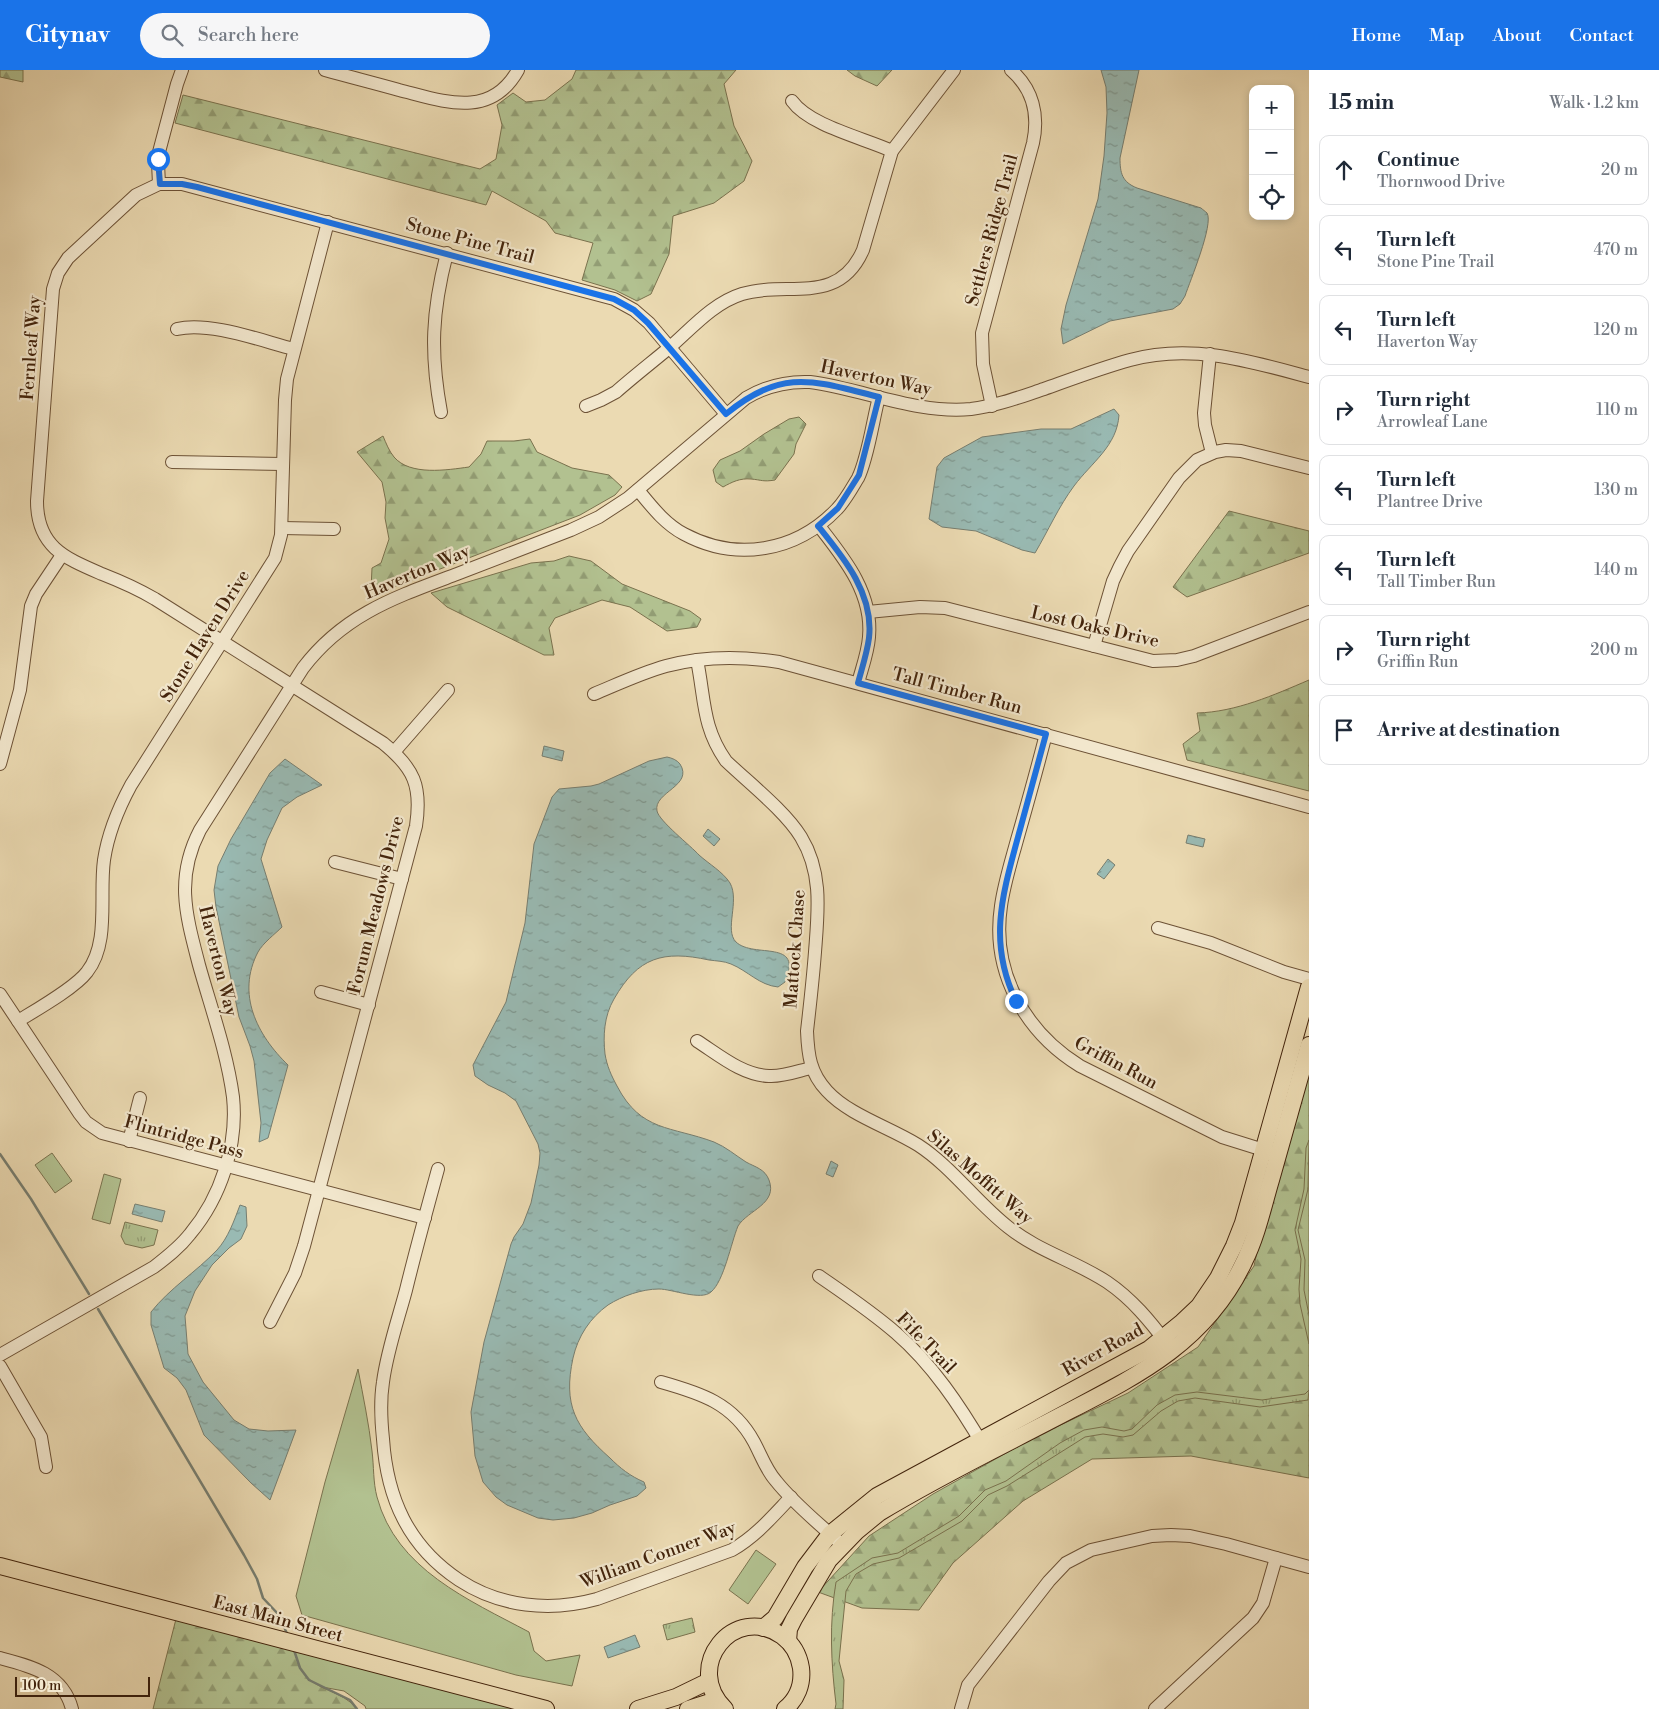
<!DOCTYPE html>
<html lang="en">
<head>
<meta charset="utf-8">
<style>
	body { margin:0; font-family:"Libre Bodoni",serif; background:#f6f6f7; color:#1f2937 }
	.controls { position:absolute; right:15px; top:15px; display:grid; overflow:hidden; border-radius:10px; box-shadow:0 2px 8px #0003 }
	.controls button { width:45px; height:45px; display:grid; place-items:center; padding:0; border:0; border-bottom:1px solid #e0e1e3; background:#fff; color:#1f2937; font:25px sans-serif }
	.scale { position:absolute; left:15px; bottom:12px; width:135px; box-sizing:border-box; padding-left:5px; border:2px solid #43240c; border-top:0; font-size:14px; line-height:18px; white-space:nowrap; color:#43240c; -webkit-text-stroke:4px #f2e7cd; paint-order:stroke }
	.stop { position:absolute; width:15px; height:15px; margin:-11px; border:4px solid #1a73e8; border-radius:50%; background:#fff }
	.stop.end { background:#1a73e8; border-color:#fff; box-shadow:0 1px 5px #0008 }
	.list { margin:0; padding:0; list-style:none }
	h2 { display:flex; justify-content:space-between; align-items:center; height:65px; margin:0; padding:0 20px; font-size:21px }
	h2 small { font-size:16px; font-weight:400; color:#747a83 }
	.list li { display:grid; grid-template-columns:32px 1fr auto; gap:15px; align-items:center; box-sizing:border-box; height:70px; margin:0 10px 10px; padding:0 10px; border:1px solid #e0e1e3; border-radius:10px }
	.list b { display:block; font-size:19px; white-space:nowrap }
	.list p { margin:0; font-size:16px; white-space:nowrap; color:#747a83 }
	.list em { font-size:16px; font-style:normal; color:#747a83 }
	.icon { flex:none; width:28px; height:28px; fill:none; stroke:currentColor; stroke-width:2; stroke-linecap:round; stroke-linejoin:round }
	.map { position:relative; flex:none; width:1309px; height:1639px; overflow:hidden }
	header { display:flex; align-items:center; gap:30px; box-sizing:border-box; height:70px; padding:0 25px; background:#1a73e8; color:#fff }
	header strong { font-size:24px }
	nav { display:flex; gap:28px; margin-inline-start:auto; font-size:18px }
	.search { width:350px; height:45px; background:#f6f6f7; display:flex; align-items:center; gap:12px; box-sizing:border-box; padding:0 18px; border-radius:28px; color:#747a83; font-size:19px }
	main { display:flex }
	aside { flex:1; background:#fff }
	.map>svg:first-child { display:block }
	.green { fill:#b2c190; stroke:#7a724e }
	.forest { fill:url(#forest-firs); stroke:#7a724e }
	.park { fill:url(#park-tufts); stroke:#7a724e }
	.water { fill:url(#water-ripples); stroke:#777e70 }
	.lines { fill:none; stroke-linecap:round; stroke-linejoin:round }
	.stream { stroke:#777e70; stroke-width:2.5 }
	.minor-casing { stroke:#6d5236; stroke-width:14 }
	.major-casing { stroke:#43240c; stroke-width:18 }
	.minor { stroke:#f2e7cd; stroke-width:12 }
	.major { stroke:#ebdab2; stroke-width:16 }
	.route { stroke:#1a73e8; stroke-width:6 }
	.labels { text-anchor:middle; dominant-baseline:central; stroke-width:4.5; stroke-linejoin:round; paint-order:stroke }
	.street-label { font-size:18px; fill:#43240c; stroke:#f2e7cd }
</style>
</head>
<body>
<header>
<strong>Citynav</strong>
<div class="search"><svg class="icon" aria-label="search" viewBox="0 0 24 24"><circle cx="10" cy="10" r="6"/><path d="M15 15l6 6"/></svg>Search here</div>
<nav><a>Home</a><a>Map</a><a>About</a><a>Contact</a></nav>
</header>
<main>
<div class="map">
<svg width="1309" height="1639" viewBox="0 0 1309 1639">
	<defs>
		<pattern id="forest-firs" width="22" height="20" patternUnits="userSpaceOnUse" patternTransform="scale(1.25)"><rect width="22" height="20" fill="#b2c190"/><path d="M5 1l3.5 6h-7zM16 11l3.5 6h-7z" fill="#929d74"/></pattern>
		<pattern id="park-tufts" width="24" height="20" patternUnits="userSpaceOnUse" patternTransform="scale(1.25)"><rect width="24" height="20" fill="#b2c190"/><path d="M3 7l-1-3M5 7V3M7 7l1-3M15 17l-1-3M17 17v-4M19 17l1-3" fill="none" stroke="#929d74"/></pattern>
		<pattern id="water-ripples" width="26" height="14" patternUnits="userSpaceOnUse" patternTransform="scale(1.25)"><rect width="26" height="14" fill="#99bab3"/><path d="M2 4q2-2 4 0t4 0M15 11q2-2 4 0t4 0" fill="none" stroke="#7e9790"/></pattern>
	</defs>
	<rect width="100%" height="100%" fill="#ebdab2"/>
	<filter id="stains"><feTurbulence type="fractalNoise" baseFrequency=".004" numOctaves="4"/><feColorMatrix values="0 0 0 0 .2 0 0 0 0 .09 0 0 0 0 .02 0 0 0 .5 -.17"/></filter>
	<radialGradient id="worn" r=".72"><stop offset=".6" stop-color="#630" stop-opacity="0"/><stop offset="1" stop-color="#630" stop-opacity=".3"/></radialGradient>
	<g class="green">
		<path d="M 52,1083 L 72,1111 L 55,1123 L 35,1095 Z"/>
		<path d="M 104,1104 L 121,1109 L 110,1154 L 92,1149 Z"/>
		<path d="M 358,1299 C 363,1326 369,1354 372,1381 C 374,1397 373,1412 377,1427 C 396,1499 469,1530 529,1562 L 534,1581 L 546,1591 L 580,1585 L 572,1616 L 516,1605 L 302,1545 L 296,1526 L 325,1412 Z"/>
		<path d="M 756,1480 L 776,1494 L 748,1534 L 729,1520 Z"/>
		<path d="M 293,1579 L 530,1639 L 366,1639 L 365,1636 L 344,1621 L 322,1617 L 309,1610 L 300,1598 Z"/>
	</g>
	<g class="forest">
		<path d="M 0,0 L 23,0 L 23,12 L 0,7 Z"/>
		<path d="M 576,0 L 736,0 L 724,14 L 734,56 L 752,91 L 744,111 L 714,133 L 673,146 L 669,184 L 651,224 L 637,231 L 615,220 L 582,210 L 593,173 L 555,163 L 546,151 L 492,121 L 486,135 L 175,53 L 183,25 L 480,99 L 496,89 L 502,55 L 497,35 L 513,23 L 526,32 L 545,30 L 572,9 Z"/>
		<path d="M 847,0 L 892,0 L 877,16 L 855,6 Z"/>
		<path d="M 799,347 L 806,354 L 796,374 L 794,384 L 775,410 C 763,412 762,410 751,409 C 740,408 732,412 723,417 L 716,412 L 713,400 L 720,390 L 740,381 L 764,364 L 789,349 Z"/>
		<path d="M 383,366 C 386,373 389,381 394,387 C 410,406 447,400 469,397 L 481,384 L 487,371 L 514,371 L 530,369 L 537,382 L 572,398 L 609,405 L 622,417 L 615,425 L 580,445 L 378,523 L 371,519 L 372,498 L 381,493 L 389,469 L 385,448 L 386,432 L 382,412 L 357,382 Z"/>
		<path d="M 1229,441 L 1309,461 L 1309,483 L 1187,527 L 1173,517 Z"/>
		<path d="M 569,486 L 591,491 L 622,514 L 690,541 L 701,549 L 697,557 L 667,561 L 630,537 L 602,530 L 555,548 L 549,558 L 554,585 L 544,585 L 447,537 L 431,523 L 531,493 L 554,491 Z"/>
		<path d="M 1309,610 L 1309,721 L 1187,690 L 1183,674 L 1200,661 L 1197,643 C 1236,642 1274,625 1309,610 Z"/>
		<path d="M 1309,975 L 1309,1408 L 1191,1386 L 1092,1389 L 1023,1431 L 953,1493 L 919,1540 L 862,1538 L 818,1522 L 869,1466 L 933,1424 L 1033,1368 L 1128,1323 L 1198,1277 L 1254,1196 L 1278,1085 Z"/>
		<path d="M 176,1549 L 293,1579 C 296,1586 298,1595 302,1601 C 314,1621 343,1620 357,1639 L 153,1639 Z"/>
	</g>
	<g class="park">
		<path d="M 1309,1070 L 1308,1119 L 1298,1160 L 1305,1190 L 1304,1220 L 1309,1245 L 1309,1274 L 1300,1234 L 1299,1219 L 1301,1189 L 1295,1160 L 1304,1119 L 1306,1078 Z"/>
		<path d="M 125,1152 L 158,1160 L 154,1175 L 142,1178 L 125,1174 L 121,1166 Z"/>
		<path d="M 1309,1320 L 1308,1330 L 1260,1337 L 1195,1328 L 1178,1331 L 1161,1341 L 1133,1365 L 1123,1367 L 1103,1364 L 1085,1367 L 1007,1416 L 988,1425 L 962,1451 L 899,1488 L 873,1494 L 856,1504 L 846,1521 L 839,1591 L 844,1610 L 843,1639 L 835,1639 L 836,1634 C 831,1593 829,1553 836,1512 L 872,1488 L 898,1483 L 959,1446 L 985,1420 L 1006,1411 L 1060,1373 L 1084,1360 L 1102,1357 L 1124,1361 L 1132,1359 L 1157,1335 L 1175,1325 L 1197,1322 L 1262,1330 L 1305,1324 Z"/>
		<path d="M 692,1548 L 695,1562 L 667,1570 L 663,1555 Z"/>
	</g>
	<g class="water">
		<path d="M 1101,0 L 1139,0 L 1120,88 C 1120,103 1122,112 1137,118 L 1201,138 C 1202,139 1206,142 1207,143 C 1214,154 1190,211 1185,226 L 1180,234 L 1173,239 L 1110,251 L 1063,274 L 1061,259 L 1066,235 L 1098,129 L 1104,86 L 1107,43 L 1106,17 Z"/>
		<path d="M 1114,339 L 1119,345 C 1117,376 1092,392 1074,416 C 1059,436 1048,461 1035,483 L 1022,480 L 976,461 L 942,457 L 929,449 L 937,397 L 944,388 L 982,367 L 1041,359 L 1071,359 Z"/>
		<path d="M 544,676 L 564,681 L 562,691 L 542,686 Z"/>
		<path d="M 667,687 C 672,688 677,690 680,694 C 694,716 653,722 657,741 C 659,751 691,776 699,785 C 709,794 723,802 730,813 C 740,831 724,860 736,872 C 754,889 804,868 785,912 L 778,917 C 759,915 748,901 731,894 C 724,891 716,891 709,890 C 663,880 638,887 614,929 C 604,946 603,966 605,984 C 607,996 611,1005 617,1016 C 641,1062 671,1056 714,1072 C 726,1077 735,1085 746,1092 C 755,1097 765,1099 769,1110 C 778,1134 748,1140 738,1156 C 731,1173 724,1211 711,1222 C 701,1231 672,1219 659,1219 C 642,1219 622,1226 608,1235 C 590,1248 578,1266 573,1288 C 563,1335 575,1357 610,1388 C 620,1398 630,1406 644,1412 L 646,1418 L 637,1426 L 610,1435 L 592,1443 L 574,1448 L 553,1450 L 538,1448 L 507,1435 L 496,1427 L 483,1412 L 475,1386 L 471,1342 L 484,1272 L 511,1174 L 514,1167 L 523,1154 L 531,1133 L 539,1095 L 540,1083 L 538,1074 L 516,1031 L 505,1023 L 488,1015 L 475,1006 L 473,995 L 506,932 L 525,853 L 534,774 L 552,727 L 559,719 L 591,716 L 599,714 L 649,691 Z"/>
		<path d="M 285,689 L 322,715 L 297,727 L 282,738 L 267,770 L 261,789 L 282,857 C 275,864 263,873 258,882 C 236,924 257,965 288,995 L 268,1068 L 259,1072 L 261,1053 L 254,991 L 250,976 L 239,947 L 216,837 L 214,820 L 218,796 L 231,769 L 270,703 Z"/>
		<path d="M 708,759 L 720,769 L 714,776 L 703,766 Z"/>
		<path d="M 1188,765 L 1205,769 L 1203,777 L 1186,773 Z"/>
		<path d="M 1108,789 L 1115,795 L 1104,809 L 1097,804 Z"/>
		<path d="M 831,1091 L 838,1095 L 833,1107 L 826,1104 Z"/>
		<path d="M 135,1134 L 165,1141 L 162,1152 L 132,1144 Z"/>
		<path d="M 240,1135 L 246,1137 L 247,1156 L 241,1169 L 229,1178 L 212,1195 L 195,1221 L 185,1246 L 188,1284 L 203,1312 L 234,1350 L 249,1359 L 268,1361 L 296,1360 L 270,1430 L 251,1413 L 204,1365 L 186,1320 L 177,1308 L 164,1298 L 151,1255 L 151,1242 C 170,1218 196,1202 217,1180 C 228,1168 234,1151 240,1135 Z"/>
		<path d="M 635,1565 L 640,1577 L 608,1588 L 604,1577 Z"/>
	</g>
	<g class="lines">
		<g class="stream">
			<path d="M 0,1084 L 31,1129 L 89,1224"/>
			<path d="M 98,1239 L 244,1485 L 257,1509 L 263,1528 L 279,1545 L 288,1566"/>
			<path d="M 294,1580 L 300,1598 L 309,1610 L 350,1630 L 357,1639"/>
		</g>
		<defs>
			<g id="minor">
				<path d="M 325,0 C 350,7 374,13 399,20 C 443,31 490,50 518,0"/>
				<path d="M 792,31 C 810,56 864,68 892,81"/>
				<path d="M 159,114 L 158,93 L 159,82 L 177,14 L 182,0"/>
				<path d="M 177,259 C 209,251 262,271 294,279"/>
				<path d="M 1210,284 L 1204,343 L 1205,355 L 1212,383"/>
				<path d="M 586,336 L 601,330 L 616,322 C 633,307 651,293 669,278 C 691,259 713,233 742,224 C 787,210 838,237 863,180 L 892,81 L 954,0"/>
				<path d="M 992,336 L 983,294 L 982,263 L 1033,73 C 1039,45 1033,19 1011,0"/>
				<path d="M 441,342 C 430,283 432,241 447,183"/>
				<path d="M 172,392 L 282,394"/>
				<path d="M 638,420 C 652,437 665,454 684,464 C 736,492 796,482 837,439 C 845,431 852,418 858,408 C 868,388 873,349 879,327"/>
				<path d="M 819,456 C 844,488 873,523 869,567 C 868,582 862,598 858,613"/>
				<path d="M 282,458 L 334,459"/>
				<path d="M 868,542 L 920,537 L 945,538 L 1153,591 L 1177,590 L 1194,586 L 1309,542"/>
				<path d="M 1094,576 L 1113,511 L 1120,496 L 1128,481 L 1179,408 L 1197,390 L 1215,382 L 1226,380 L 1241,381 L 1309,398"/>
				<path d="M 697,590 C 705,629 702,657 726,691 C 749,713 785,741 801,767 C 823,803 818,842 815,882 C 813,908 810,935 807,961 C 808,985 810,1003 827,1021 C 849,1045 889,1057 918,1075 C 952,1097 976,1132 1008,1157 C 1038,1181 1075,1191 1107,1212 C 1132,1229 1150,1251 1168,1275"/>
				<path d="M 594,624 C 618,614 641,603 666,596 C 703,586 741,586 779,592 L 1309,737"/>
				<path d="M 1046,664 C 1037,699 1027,735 1017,770 C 1011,792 1004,814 1001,836 C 991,902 1025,962 1080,996 L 1222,1067 L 1270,1082"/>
				<path d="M 394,682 L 448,620"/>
				<path d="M 0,694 L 20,620 L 31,536 L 36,524 L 62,485"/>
				<path d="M 335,792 L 402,809"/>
				<path d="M 1158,858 L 1211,873 L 1284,902 L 1309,909"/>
				<path d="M 321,922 L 369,935"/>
				<path d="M 0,924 L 79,1043 L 86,1052 L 102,1063 L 425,1148"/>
				<path d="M 18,951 C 36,940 75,918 87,902 C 110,873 99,826 104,790 C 108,763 118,739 131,715 L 275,488 L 281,465 L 285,330 L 287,309 L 328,152"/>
				<path d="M 697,971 C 719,985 742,1005 769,1006 C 783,1007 798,1001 811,998"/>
				<path d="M 129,1071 L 140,1028"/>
				<path d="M 438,1099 C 427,1139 416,1179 406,1220 C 398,1250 387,1281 383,1312 C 380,1331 381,1350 383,1369 C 387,1428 408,1476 459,1510 C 500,1537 550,1542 597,1529 L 732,1480 C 756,1466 771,1448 791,1427"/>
				<path d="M 819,1206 C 845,1224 872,1242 896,1263 C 932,1294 960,1336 984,1377"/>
				<path d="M 270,1252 L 295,1203 L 304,1176 L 416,756 C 422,716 414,698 383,673 L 155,529 C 138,519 120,511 102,504 C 65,488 37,477 37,431 L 53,219 L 58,203 L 68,188 L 136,125 L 159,114 L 182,114 L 614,229 L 634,240 L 649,253 L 726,344"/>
				<path d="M 0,1285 L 154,1197 C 167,1187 180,1177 190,1164 C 221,1127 238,1075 233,1027 C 227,982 211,938 199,895 C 186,845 175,808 200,760 L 303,598 C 344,544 396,527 457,504 C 495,489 533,475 571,460 L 599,447 L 628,428 L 746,328 C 766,316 787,311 810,312 C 864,319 915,344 971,339 C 996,336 1020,327 1044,319 C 1072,309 1101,298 1130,290 C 1191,273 1250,291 1309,307"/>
				<path d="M 0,1296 L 41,1367 L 46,1397"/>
				<path d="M 661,1312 C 700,1323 733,1333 754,1372 C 761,1385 766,1400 776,1411 C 795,1435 820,1454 842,1475"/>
				<path d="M 0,1588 C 31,1596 63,1604 72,1639"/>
				<path d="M 961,1639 L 968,1615 L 1049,1511 L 1066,1493 L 1091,1480 L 1152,1466 L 1171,1465 L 1190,1466 L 1226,1474 L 1309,1497"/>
				<path d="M 1155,1639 L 1253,1548 L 1263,1533 L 1276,1488"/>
			</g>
			<g id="major">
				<path d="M 0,1496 L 546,1639"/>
				<path d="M 763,1558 L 775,1548 L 805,1497 L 830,1464 L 877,1426 L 1149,1279 L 1181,1253 L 1199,1236 L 1218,1208 L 1234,1176 L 1243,1153 L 1309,917"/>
				<path d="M 788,1571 L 789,1559 L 794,1549 L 829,1490 L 857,1461 L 879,1443 C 933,1410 990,1382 1046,1353 C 1126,1311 1203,1279 1244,1192 C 1257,1166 1263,1137 1271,1110 C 1284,1065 1296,1020 1309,975"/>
				<path d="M 638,1639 L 676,1627 L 709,1611"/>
				<path d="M 688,1639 L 716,1630"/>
				<path d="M 725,1639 C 682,1597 734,1532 782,1566 C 793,1574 799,1585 801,1598 C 803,1614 797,1629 785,1639"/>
			</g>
		</defs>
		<use href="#minor" class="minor-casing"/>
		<use href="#major" class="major-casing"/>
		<use href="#minor" class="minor"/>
		<use href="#major" class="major"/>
	</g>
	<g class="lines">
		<path class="route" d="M 158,89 L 160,114 L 182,114 L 197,117 L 614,229 L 634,240 L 648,253 L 726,344 C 783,297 814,311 879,327 L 859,405 L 838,438 L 818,456 C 844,488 874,524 869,568 C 867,583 862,598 858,613 L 1046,664 C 1037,698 1027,733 1018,767 C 1002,826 988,873 1016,931"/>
	</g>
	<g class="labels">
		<g class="street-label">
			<text transform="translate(992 160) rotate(-75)">Settlers Ridge Trail</text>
			<text transform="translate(470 171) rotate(15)">Stone Pine Trail</text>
			<text transform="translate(31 278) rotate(-86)">Fernleaf Way</text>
			<text transform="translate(876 308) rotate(12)">Haverton Way</text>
			<text transform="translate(417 502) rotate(-23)">Haverton Way</text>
			<text transform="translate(1095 557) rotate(13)">Lost Oaks Drive</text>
			<text transform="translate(205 566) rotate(-58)">Stone Haven Drive</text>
			<text transform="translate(957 621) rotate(15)">Tall Timber Run</text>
			<text transform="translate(376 835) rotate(-76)">Forum Meadows Drive</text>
			<text transform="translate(795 879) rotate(-86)">Mattock Chase</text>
			<text transform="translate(218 891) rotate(76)">Haverton Way</text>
			<text transform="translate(1116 993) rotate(28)">Griffin Run</text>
			<text transform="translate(184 1067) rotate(15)">Flintridge Pass</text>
			<text transform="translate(980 1107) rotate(41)">Silas Moffitt Way</text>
			<text transform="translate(926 1273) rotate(46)">Fife Trail</text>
			<text transform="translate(1103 1280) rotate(-29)">River Road</text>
			<text transform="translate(658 1485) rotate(-20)">William Conner Way</text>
			<text transform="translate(278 1549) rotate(15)">East Main Street</text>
		</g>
	</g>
	<rect width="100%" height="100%" filter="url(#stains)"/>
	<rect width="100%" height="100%" fill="url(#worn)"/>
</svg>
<div class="controls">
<button>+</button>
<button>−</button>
<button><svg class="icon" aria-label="locate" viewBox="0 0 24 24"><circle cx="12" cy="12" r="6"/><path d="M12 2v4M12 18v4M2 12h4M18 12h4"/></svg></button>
</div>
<div class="scale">100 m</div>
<div class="stop" style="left:158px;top:89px"></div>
<div class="stop end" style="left:1016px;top:931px"></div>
</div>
<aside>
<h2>15 min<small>Walk · 1.2 km</small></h2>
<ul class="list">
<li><svg class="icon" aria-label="ahead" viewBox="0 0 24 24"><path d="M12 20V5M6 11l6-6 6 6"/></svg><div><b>Continue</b><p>Thornwood Drive</p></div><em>20 m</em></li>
<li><svg class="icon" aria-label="left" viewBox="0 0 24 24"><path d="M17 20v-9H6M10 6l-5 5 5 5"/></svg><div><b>Turn left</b><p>Stone Pine Trail</p></div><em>470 m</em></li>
<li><svg class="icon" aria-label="left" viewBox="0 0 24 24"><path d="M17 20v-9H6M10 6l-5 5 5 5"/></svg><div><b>Turn left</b><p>Haverton Way</p></div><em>120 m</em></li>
<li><svg class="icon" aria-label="right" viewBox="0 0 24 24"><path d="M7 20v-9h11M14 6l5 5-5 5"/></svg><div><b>Turn right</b><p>Arrowleaf Lane</p></div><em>110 m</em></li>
<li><svg class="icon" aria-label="left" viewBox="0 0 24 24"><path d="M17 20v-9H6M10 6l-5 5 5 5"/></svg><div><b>Turn left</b><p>Plantree Drive</p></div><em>130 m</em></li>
<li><svg class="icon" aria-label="left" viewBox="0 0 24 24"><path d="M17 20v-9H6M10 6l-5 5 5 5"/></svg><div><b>Turn left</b><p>Tall Timber Run</p></div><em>140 m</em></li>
<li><svg class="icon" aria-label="right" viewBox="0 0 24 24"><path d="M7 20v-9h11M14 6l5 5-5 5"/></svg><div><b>Turn right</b><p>Griffin Run</p></div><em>200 m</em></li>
<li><svg class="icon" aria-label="arrive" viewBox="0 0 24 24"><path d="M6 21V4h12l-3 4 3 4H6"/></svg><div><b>Arrive at destination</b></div></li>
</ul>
</aside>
</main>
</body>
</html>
